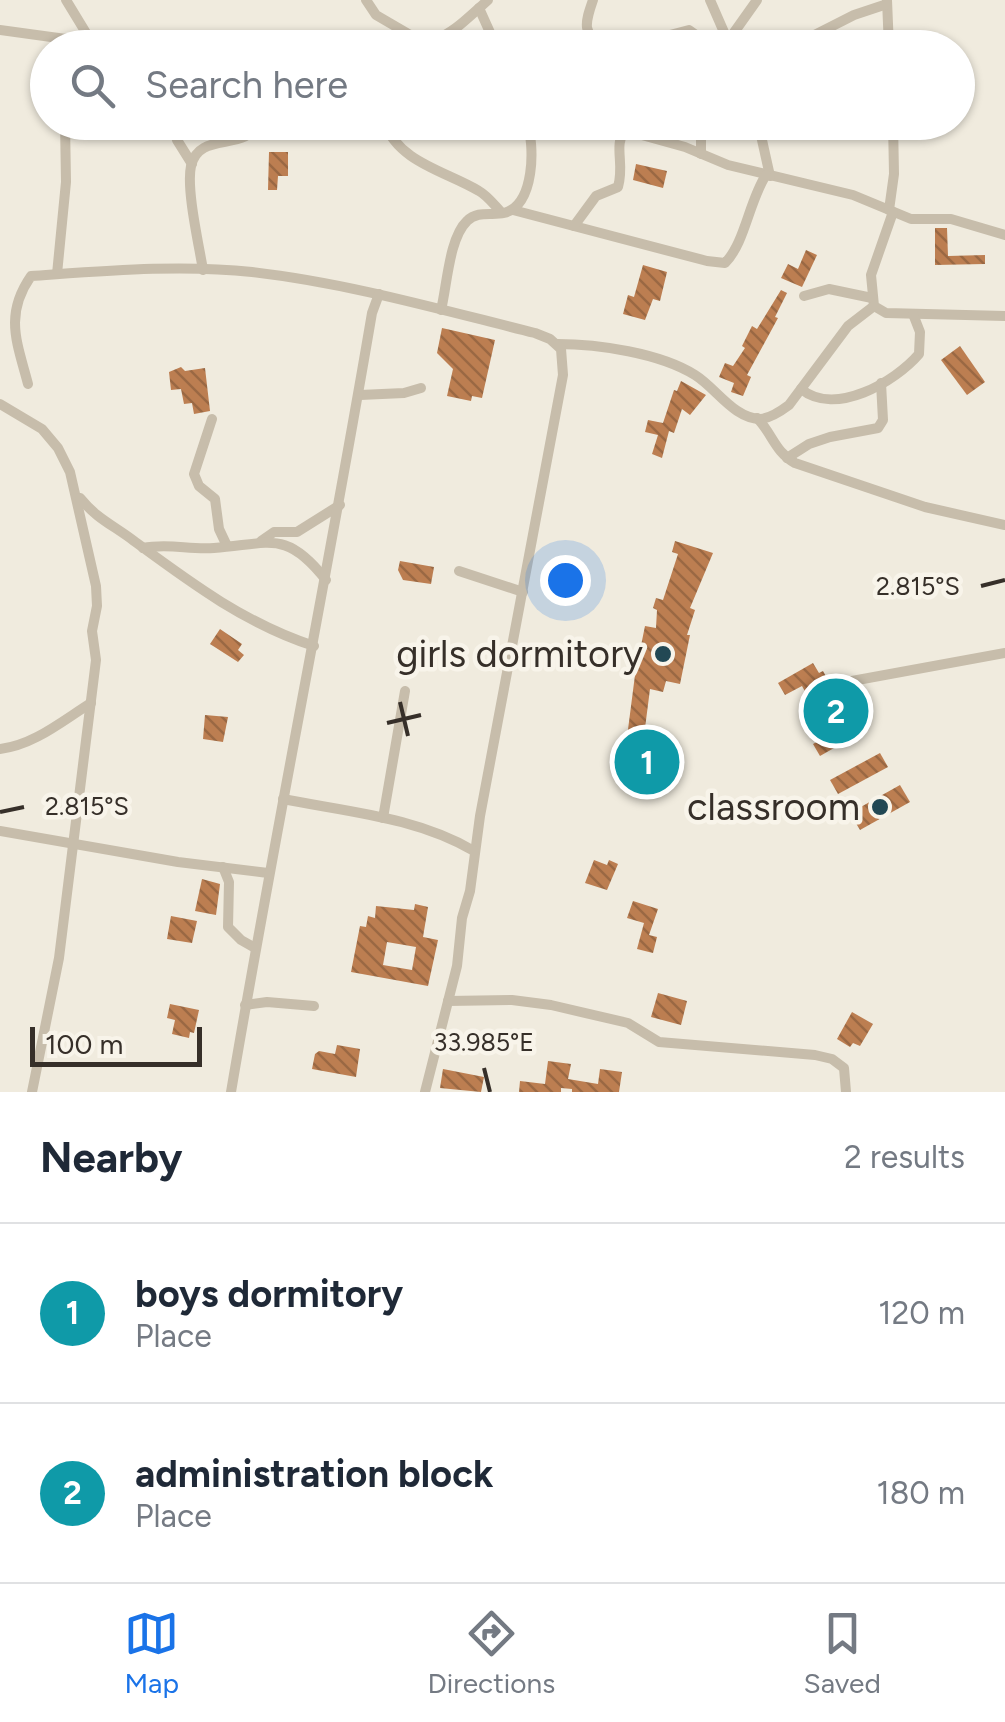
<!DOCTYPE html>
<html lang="en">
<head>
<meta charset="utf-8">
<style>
	body { margin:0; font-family:Figtree,sans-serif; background:#f2f2f3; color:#1f2937 }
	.scale { position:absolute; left:30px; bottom:25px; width:172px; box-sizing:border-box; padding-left:10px; border:5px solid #362f29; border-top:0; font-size:28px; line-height:35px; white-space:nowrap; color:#362f29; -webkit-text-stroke:8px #f8f4ea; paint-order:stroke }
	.you { position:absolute; left:565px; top:580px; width:35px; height:35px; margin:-25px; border:8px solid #fff; border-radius:50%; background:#1a73e8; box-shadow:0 0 0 15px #1a73e833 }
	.badge { display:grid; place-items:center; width:65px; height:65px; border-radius:50%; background:#1a73e8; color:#fff; font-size:32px; font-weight:700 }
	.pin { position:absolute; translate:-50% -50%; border:5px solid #fff; box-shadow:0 2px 10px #0006 }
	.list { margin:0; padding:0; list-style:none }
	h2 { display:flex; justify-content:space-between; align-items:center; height:130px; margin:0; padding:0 40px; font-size:42px }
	h2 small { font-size:32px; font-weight:400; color:#747a83 }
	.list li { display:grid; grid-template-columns:65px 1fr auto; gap:30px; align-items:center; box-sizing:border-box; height:180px; padding:0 40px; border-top:2px solid #e0e1e3 }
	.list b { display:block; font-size:38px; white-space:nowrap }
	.list p { margin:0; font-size:32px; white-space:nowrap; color:#747a83 }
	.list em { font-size:32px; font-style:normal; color:#747a83 }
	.icon { flex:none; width:55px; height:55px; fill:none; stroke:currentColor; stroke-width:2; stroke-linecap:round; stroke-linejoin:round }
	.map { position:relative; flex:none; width:1005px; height:1092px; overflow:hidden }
	.search { position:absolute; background:#fff; box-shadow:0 2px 8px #0004; left:30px; right:30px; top:30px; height:110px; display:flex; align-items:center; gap:25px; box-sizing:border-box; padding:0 35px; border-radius:55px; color:#747a83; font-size:38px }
	.sheet { height:490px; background:#fff }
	nav { display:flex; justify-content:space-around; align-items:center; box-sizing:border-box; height:140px; border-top:2px solid #e0e1e3; background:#fff; font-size:28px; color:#747a83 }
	nav a { display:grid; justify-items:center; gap:5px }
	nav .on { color:#1a73e8 }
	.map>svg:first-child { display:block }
	.building { fill:url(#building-back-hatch); fill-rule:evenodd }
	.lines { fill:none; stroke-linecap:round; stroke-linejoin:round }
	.minor { stroke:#c7bdab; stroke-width:10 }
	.ticks { fill:none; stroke:#362f29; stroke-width:4 }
	.poi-dot { fill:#224854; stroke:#f8f4ea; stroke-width:4 }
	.labels { text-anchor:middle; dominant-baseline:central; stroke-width:9; stroke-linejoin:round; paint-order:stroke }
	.poi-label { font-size:38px; fill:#362f29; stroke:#f8f4ea; text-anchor:end }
	.ticks-label { font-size:25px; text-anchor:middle; fill:#362f29; stroke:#f8f4ea; stroke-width:9; stroke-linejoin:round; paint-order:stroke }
</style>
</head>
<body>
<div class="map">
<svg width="1005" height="1092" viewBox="0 0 1005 1092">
	<defs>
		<pattern id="building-back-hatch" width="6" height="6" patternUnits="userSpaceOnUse" patternTransform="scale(2.5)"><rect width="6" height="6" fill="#bc7e51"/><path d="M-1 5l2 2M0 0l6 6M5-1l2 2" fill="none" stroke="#9a6843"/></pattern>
	</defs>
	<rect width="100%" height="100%" fill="#f0ebde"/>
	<g class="building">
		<path d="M 269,152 L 288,152 L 288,176 L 278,176 L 277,190 L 268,190 Z"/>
		<path d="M 636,164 L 667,171 L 663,188 L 633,180 Z"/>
		<path d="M 935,228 L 947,228 L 948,256 L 985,255 L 985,264 L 935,265 Z"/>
		<path d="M 806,250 L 817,255 L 802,287 L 781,278 L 788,264 L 798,269 Z"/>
		<path d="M 643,265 L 667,272 L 660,301 L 653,299 L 645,320 L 623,314 L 628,295 L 634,297 Z"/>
		<path d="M 781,290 L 787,293 L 775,317 L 778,318 L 747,375 L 751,377 L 743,396 L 731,392 L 734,383 L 719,377 L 725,363 L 733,366 L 745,348 L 742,346 L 752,326 L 757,329 Z"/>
		<path d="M 442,328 L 495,340 L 482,398 L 472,396 L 471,401 L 447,396 L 453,369 L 437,353 Z"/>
		<path d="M 960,346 L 985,382 L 967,395 L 941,360 Z"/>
		<path d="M 181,367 L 185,371 L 205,368 L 210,411 L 194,414 L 192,403 L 184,404 L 181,389 L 171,390 L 169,372 Z"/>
		<path d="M 681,381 L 706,395 L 690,415 L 682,409 L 674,433 L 669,431 L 662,458 L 652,454 L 658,435 L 645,432 L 648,420 L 663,423 L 674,390 L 677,391 Z"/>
		<path d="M 675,541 L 713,553 L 690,608 L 695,610 L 687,635 L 690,635 L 680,684 L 666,681 L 663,692 L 650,689 L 644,736 L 672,742 L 669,758 L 661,756 L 658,773 L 668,775 L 665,792 L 621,784 L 635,675 L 645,626 L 656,628 L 657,610 L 653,608 L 656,598 L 663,600 L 678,554 L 672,552 Z"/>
		<path d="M 400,561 L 434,567 L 431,584 L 403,580 L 398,570 Z"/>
		<path d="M 220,629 L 242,644 L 238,650 L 244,655 L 238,662 L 210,644 Z"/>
		<path d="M 813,663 L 819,673 L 823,671 L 828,680 L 833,676 L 843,693 L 837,696 L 853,724 L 849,727 L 855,736 L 820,756 L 813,744 L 837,731 L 824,709 L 817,713 L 802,686 L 785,695 L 778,683 Z"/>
		<path d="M 205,715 L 228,717 L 223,742 L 203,739 Z"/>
		<path d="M 880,753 L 888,767 L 838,794 L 830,780 Z"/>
		<path d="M 900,785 L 910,802 L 860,830 L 850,813 Z"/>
		<path d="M 594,860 L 607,865 L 609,860 L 618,864 L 607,890 L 585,883 Z"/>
		<path d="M 202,879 L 220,884 L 216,915 L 195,911 Z"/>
		<path d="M 633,901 L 658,909 L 649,935 L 657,937 L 653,953 L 637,949 L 644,923 L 627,918 Z"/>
		<path d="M 415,904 L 428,907 L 423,937 L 438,940 L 428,986 L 351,972 L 360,926 L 366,927 L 368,916 L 375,918 L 376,906 L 414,910 ZM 387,942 L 416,947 L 412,970 L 383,965 Z"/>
		<path d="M 171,916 L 197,921 L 192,943 L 167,939 Z"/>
		<path d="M 658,993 L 687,1001 L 681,1025 L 651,1017 Z"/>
		<path d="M 170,1004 L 199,1010 L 194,1033 L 190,1032 L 189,1038 L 172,1034 L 175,1020 L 167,1018 Z"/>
		<path d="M 852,1012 L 873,1024 L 860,1046 L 853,1043 L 850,1047 L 837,1039 Z"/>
		<path d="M 337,1045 L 360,1049 L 356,1077 L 312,1069 L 315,1054 L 319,1051 L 335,1054 Z"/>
		<path d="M 548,1061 L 571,1064 L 568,1079 L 598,1084 L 600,1069 L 622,1072 L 619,1092 L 572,1092 L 572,1089 L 561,1088 L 561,1092 L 519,1092 L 520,1081 L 545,1084 Z"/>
		<path d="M 443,1069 L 484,1077 L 481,1092 L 440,1088 Z"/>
	</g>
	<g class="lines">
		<g class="minor">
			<path d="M 66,0 L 94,46"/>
			<path d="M 366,0 L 376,15 L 424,43"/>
			<path d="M 593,0 C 585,23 581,34 605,48"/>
			<path d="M 710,0 L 727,39"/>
			<path d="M 887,0 L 889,48"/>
			<path d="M 479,8 L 497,48"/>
			<path d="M 0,30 L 73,40 L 96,48"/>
			<path d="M 342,48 L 377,48"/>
			<path d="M 391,48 C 445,42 449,35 488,0"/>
			<path d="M 620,48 L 689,30 L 696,35 L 702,48"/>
			<path d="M 723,48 L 757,0"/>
			<path d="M 789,48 L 854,15 L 887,4"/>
			<path d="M 172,122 L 177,140 L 192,164"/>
			<path d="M 384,122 C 399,163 446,171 479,191 C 488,196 495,206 502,213"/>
			<path d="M 622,122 L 631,132 L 685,147 L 728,165 L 853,195 L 911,219 L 951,219 L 1005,235"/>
			<path d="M 758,122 L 770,176"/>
			<path d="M 701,154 L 701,122"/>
			<path d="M 513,210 L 707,261 L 725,263 C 745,243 749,201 766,175"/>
			<path d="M 889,210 L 894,174 L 893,122"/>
			<path d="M 893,212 L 871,275 L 874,306 L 886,313 L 1005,316"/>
			<path d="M 574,226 L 596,196 L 618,187 C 625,162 613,148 625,128"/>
			<path d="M 203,270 C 199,245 186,189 191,166 C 199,130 246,153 259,122"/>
			<path d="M 57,274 L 66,182 L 65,122"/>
			<path d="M 804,296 L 829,289 L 872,298"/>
			<path d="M 441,310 C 447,286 449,238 467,221 C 478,210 492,216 504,213 C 535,205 535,146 527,122"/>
			<path d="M 557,344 C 598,344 660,353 695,375 C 716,388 734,419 761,419 C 771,418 781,411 789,405 L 848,326 L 874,306"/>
			<path d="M 28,384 C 17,342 4,315 31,276 C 103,271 180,264 252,272 C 348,283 442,310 535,333 L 550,339 L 561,349 L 563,375 L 480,816 L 470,891 L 462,918 L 457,966 L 425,1092"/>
			<path d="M 801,389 C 835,417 895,382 919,354 L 920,332 L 913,314"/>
			<path d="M 360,395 L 404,393 L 421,388"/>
			<path d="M 0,404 L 42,429 L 58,448 L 70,472 L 96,586 L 97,606 L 92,631 L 96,660 L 59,958 L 32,1092"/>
			<path d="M 757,418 C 772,433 775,452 795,463 L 925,507 L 1005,525"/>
			<path d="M 212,419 L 194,474 L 199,486 L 215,499 L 219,529 L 227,546"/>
			<path d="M 787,458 L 809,444 L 830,437 L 878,428 L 883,420 L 881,383"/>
			<path d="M 80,498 C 97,519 113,525 134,541 C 191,583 246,624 314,646"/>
			<path d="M 261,541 L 274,532 L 297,532 L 340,505"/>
			<path d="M 143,548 C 169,543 189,550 214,548 C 270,544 286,529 326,580"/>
			<path d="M 459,571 L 523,592"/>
			<path d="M 852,681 L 1005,653"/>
			<path d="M 0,749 C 34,745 62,721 91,703"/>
			<path d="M 283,799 C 348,812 416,817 474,851"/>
			<path d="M 383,818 L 405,691"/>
			<path d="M 0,831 L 178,862 L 268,873"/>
			<path d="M 223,867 L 229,882 L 228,927 L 241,940 L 255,948"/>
			<path d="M 448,1001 L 512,1000 L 551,1005 L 628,1023 L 659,1042 L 815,1055 L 832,1059 L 844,1068 L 846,1092"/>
			<path d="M 245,1005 L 267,1002 L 314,1006"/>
			<path d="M 231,1092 C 275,832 328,573 372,313 L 379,294"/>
		</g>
	</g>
	<path class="ticks" d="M 981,586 L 1005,580M 400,702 L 408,736M 387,723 L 421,715M 0,812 L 24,807M 484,1068 L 490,1092"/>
	<g class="poi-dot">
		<circle cx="663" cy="654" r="10"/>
		<circle cx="880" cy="807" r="10"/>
	</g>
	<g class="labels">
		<g class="poi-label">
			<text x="643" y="654">girls dormitory</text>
			<text x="860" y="807">classroom</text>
		</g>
	</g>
	<g class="ticks-label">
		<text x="918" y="595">2.815°S</text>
		<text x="87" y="815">2.815°S</text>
		<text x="484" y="1051">33.985°E</text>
	</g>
</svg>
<div class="scale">100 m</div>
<div class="you"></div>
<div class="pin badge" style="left:647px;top:762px;background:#0f9aa8">1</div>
<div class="pin badge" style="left:836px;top:711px;background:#0f9aa8">2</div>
<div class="search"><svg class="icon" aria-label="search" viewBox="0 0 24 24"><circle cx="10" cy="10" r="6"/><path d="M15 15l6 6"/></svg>Search here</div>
</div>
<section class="sheet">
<h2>Nearby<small>2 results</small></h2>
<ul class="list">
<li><span class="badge" style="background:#0f9aa8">1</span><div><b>boys dormitory</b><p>Place</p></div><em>120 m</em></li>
<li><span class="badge" style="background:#0f9aa8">2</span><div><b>administration block</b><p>Place</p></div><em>180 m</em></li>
</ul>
</section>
<nav>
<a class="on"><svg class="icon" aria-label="map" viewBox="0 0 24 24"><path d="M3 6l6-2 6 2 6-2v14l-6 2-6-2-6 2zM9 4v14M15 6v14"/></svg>Map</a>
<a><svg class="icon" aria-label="directions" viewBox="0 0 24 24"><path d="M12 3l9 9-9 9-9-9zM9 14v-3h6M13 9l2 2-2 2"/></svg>Directions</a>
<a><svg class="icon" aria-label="saved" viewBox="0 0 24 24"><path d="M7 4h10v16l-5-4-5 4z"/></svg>Saved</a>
</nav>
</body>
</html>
